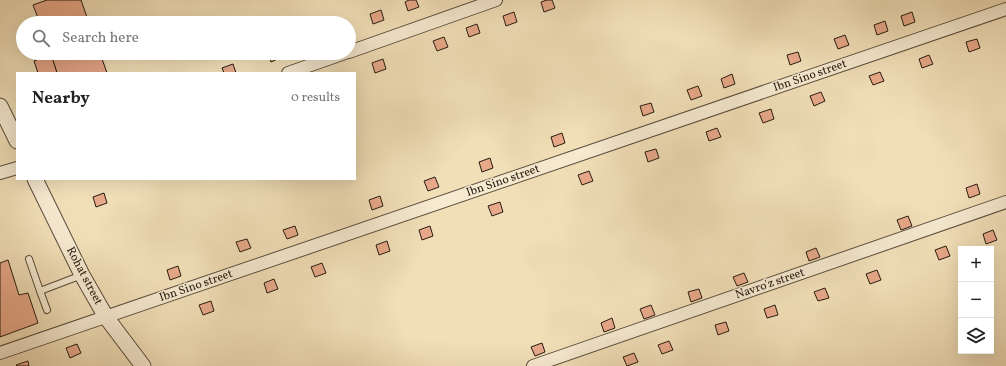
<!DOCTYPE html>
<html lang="en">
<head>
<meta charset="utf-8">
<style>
	body { margin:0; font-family:Vollkorn,serif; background:#f2f2f2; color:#222 }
	.controls { position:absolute; right:12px; bottom:12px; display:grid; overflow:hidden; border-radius:0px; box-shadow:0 4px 16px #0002 }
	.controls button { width:36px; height:36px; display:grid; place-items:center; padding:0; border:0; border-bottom:1px solid #e0e0e0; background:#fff; color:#222; font:20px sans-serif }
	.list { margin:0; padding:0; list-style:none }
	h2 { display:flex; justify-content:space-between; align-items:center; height:52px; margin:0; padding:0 16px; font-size:17px }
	h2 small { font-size:13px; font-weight:400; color:#767676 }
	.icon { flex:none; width:22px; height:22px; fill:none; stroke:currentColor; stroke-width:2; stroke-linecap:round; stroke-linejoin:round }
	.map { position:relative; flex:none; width:1006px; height:366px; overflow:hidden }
	.search { position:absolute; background:#fff; box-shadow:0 4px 16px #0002; left:16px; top:16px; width:340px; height:44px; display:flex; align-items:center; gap:10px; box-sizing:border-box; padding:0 14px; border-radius:22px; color:#767676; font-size:15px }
	.panel { position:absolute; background:#fff; box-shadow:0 4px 16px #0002; left:16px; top:72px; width:340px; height:108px; border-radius:0px }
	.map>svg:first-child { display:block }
	.building { fill:#e8a98a; stroke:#261b11 }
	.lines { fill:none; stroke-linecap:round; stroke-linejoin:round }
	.service-casing { stroke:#594c3b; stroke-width:8 }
	.minor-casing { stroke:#594c3b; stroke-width:14 }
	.tertiary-casing { stroke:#594c3b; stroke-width:17 }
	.service { stroke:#f6ead1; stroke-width:6 }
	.minor { stroke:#f6ead1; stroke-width:12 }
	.tertiary { stroke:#f6ead1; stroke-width:15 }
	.labels { text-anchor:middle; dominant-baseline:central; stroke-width:3; stroke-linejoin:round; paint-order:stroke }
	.street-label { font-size:12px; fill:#261b11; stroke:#f6ead1 }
</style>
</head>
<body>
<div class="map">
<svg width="1006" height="366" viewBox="0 0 1006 366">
	<rect width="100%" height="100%" fill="#f1dfb8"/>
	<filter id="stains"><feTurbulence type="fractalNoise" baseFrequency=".005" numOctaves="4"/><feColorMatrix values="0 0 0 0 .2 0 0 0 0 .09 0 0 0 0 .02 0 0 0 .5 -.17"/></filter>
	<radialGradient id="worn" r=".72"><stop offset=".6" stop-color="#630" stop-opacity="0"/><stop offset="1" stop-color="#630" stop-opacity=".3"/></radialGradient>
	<g class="building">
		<path d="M 47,0 L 81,0 L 89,23 L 40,23 L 33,5 Z"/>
		<path d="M 409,0 L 416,0 L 419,7 L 408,11 L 405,2 Z"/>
		<path d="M 547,0 L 552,0 L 555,8 L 544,12 L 541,2 Z"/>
		<path d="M 381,10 L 384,20 L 373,24 L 370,14 Z"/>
		<path d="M 514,12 L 517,22 L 506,26 L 503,16 Z"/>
		<path d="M 912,12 L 915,22 L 904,26 L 901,16 Z"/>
		<path d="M 885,21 L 888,31 L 877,35 L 874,25 Z"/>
		<path d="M 477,24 L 480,33 L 469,37 L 466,28 Z"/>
		<path d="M 845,35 L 849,45 L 838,49 L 834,39 Z"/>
		<path d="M 444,37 L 448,47 L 437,51 L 433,41 Z"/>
		<path d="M 977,39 L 980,48 L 969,52 L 966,42 Z"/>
		<path d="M 798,52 L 801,61 L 790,65 L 787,55 Z"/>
		<path d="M 50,53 L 100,53 L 107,73 L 57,73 Z"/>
		<path d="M 268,53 L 280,53 L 282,57 L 271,62 Z"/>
		<path d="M 51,54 L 57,73 L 38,73 L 34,61 Z"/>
		<path d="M 929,55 L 933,64 L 922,68 L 919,59 Z"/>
		<path d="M 383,59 L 386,69 L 375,73 L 372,63 Z"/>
		<path d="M 233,64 L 236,73 L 224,73 L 222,68 Z"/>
		<path d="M 880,72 L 884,81 L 873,85 L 869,76 Z"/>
		<path d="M 732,74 L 735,84 L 724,88 L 721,79 Z"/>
		<path d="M 698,86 L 702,96 L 691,100 L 687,90 Z"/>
		<path d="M 821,92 L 825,101 L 814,106 L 810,96 Z"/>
		<path d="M 651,103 L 654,112 L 643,116 L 640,106 Z"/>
		<path d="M 771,109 L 774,119 L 763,123 L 759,113 Z"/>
		<path d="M 717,128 L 721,137 L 709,141 L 706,132 Z"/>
		<path d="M 562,133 L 565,143 L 554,147 L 551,137 Z"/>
		<path d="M 656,149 L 659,158 L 648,162 L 645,152 Z"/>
		<path d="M 490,158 L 493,168 L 482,172 L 479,162 Z"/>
		<path d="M 589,171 L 593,181 L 582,185 L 578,175 Z"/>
		<path d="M 435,177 L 439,187 L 428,191 L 424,181 Z"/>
		<path d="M 977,184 L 980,194 L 969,198 L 966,188 Z"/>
		<path d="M 104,193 L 107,203 L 96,207 L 93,197 Z"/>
		<path d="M 380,196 L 383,206 L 372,210 L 369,200 Z"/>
		<path d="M 500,202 L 503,212 L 492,216 L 488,206 Z"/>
		<path d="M 908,216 L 912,226 L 901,230 L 897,220 Z"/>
		<path d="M 295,226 L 298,235 L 287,239 L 283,230 Z"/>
		<path d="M 430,226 L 433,236 L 422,240 L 419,230 Z"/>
		<path d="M 993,230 L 997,240 L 986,244 L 983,234 Z"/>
		<path d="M 247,239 L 251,248 L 240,252 L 236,242 Z"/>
		<path d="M 387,241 L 390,251 L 379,255 L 376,245 Z"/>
		<path d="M 946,246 L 950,256 L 939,260 L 935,250 Z"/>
		<path d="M 816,248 L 820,257 L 809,261 L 806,252 Z"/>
		<path d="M 8,260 L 19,295 L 28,293 L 38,323 L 0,337 L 0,263 Z"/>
		<path d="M 322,263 L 326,273 L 315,277 L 311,267 Z"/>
		<path d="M 178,266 L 181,276 L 170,280 L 167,270 Z"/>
		<path d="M 877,270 L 881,280 L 870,284 L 866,274 Z"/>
		<path d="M 744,273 L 748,282 L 737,286 L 733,277 Z"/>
		<path d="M 274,279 L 278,289 L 267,293 L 264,283 Z"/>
		<path d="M 825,288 L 829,298 L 818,301 L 814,292 Z"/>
		<path d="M 699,289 L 702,298 L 691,302 L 688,292 Z"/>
		<path d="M 211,301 L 214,311 L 203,315 L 199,305 Z"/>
		<path d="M 651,305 L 655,315 L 644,319 L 640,309 Z"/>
		<path d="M 775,305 L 778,315 L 767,318 L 764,309 Z"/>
		<path d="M 612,318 L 615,328 L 604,332 L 601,323 Z"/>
		<path d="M 726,322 L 729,331 L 718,335 L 715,325 Z"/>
		<path d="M 669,341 L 673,350 L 662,354 L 658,345 Z"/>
		<path d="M 542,343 L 545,352 L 535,356 L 531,347 Z"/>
		<path d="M 77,344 L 81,353 L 70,358 L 66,348 Z"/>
		<path d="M 634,353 L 638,362 L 627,366 L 623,357 Z"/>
		<path d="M 28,361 L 29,366 L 17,366 L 16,365 Z"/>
	</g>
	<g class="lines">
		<defs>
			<g id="service">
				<path d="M 29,259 L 40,291 L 82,275"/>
				<path d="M 40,291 L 47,310"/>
			</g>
			<g id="minor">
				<path d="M 349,52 L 496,0"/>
				<path d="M 288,73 L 345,53"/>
				<path d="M 0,173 L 17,168"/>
				<path d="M 0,353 L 1006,9"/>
				<path d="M 533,366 L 1006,202"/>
			</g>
			<g id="tertiary">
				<path d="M 0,106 L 17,141"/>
				<path d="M 35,179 L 82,275 L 106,317 L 143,366"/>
			</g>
		</defs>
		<use href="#service" class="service-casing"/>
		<use href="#minor" class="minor-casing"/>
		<use href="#tertiary" class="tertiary-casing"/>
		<use href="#service" class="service"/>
		<use href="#minor" class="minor"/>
		<use href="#tertiary" class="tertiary"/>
	</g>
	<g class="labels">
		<g class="street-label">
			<text transform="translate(810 76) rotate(-19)">Ibn Sino street</text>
			<text transform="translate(503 181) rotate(-19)">Ibn Sino street</text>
			<text transform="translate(84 276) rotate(62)">Rohat street</text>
			<text transform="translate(770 284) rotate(-19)">Navro'z street</text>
			<text transform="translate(196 286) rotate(-19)">Ibn Sino street</text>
		</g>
	</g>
	<rect width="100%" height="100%" filter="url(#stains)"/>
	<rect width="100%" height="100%" fill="url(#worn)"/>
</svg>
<div class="controls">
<button>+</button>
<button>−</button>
<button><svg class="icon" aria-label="layers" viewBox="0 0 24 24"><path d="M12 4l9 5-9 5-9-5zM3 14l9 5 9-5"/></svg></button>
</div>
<div class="search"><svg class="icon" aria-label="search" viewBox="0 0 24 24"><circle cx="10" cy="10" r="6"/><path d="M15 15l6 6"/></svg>Search here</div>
<section class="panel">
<h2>Nearby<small>0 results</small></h2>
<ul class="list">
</ul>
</section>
</div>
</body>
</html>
